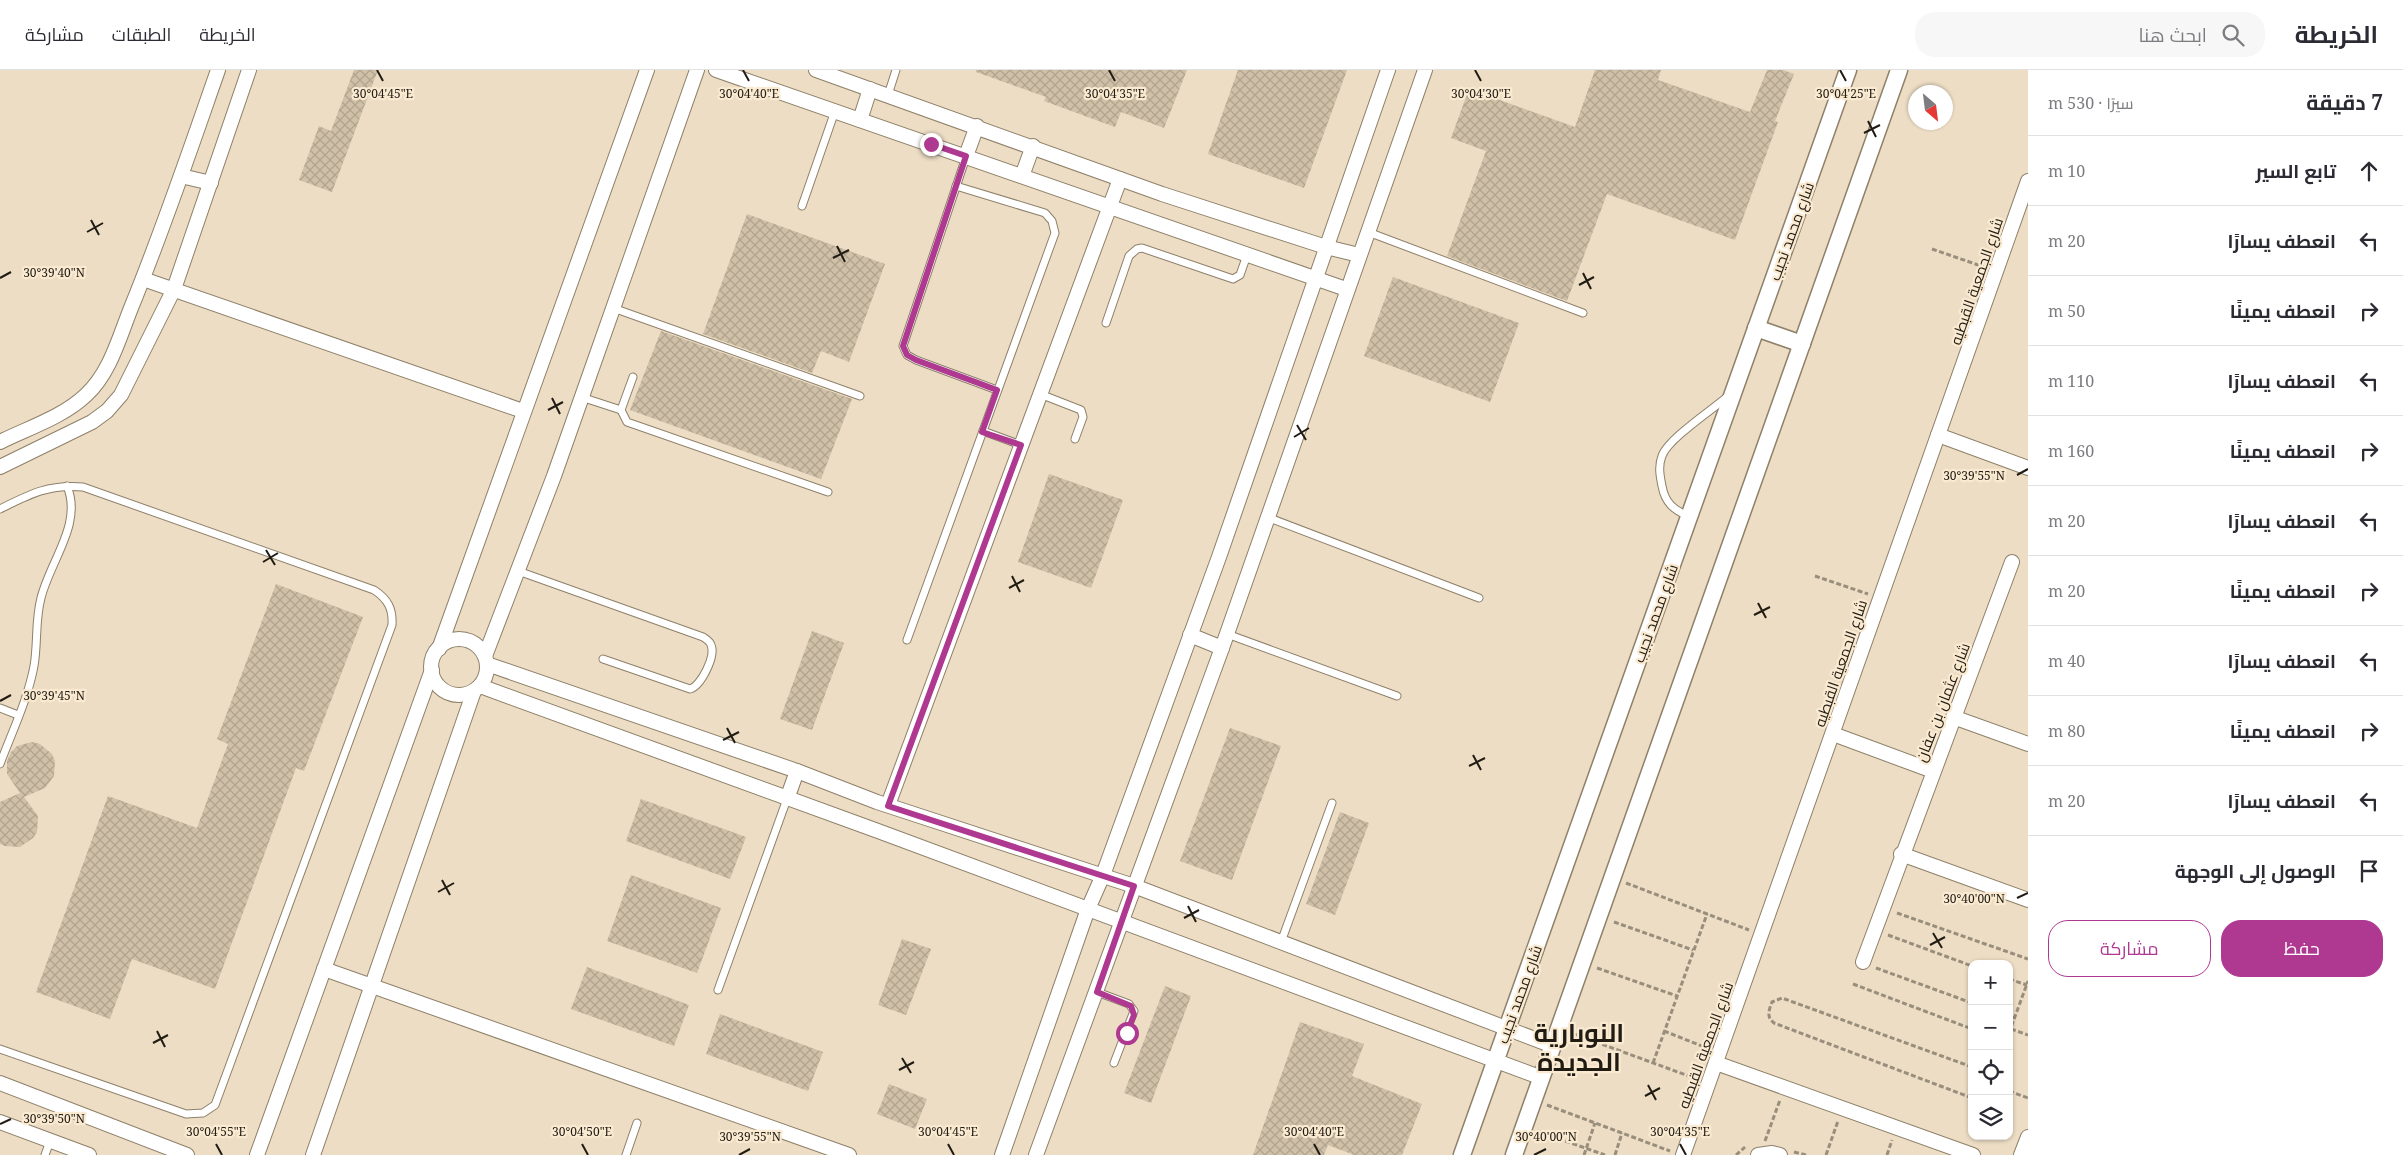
<!DOCTYPE html>
<html lang="ar">
<head>
<meta charset="utf-8">
<style>
	body { margin:0; font-family:"Noto Serif",Cairo,serif; background:#f7f7f7; color:#2b2b33; direction:rtl }
	.controls { position:absolute; right:15px; bottom:15px; display:grid; overflow:hidden; border-radius:10px; box-shadow:0 1px 4px #0004 }
	.controls button { width:45px; height:45px; display:grid; place-items:center; padding:0; border:0; border-bottom:1px solid #e1e1e2; background:#fff; color:#2b2b33; font:25px sans-serif }
	.compass { position:absolute; left:1908px; top:15px; width:45px; height:45px; border-radius:50%; background:#fff; box-shadow:0 1px 4px #0004; rotate:152deg }
	.stop { position:absolute; width:15px; height:15px; margin:-11px; border:4px solid #af3990; border-radius:50%; background:#fff }
	.stop.end { background:#af3990; border-color:#fff; box-shadow:0 1px 5px #0008 }
	.list { margin:0; padding:0; list-style:none }
	h2 { display:flex; justify-content:space-between; align-items:center; height:65px; margin:0; padding:0 20px; font-size:21px }
	h2 small { font-size:16px; font-weight:400; color:#7c7c81 }
	.list li { display:grid; grid-template-columns:32px 1fr auto; gap:15px; align-items:center; box-sizing:border-box; height:70px; padding:0 20px; border-top:1px solid #e1e1e2 }
	.list b { display:block; font-size:19px; white-space:nowrap }
	.list em { font-size:16px; font-style:normal; color:#7c7c81 }
	.actions { display:flex; gap:10px; padding:15px 20px }
	.actions a { flex:1; padding:11px 0; border:1px solid #af3990; border-radius:20px; text-align:center; font-size:18px; color:#af3990 }
	.actions .main { background:#af3990; color:#fff }
	.icon { flex:none; width:28px; height:28px; fill:none; stroke:currentColor; stroke-width:2; stroke-linecap:round; stroke-linejoin:round }
	.map { position:relative; flex:none; width:2028px; height:1085px; overflow:hidden; direction:ltr }
	header { display:flex; align-items:center; gap:30px; box-sizing:border-box; height:70px; padding:0 25px; background:#fff; border-bottom:1px solid #e1e1e2 }
	header strong { font-size:24px }
	nav { display:flex; gap:28px; margin-inline-start:auto; font-size:18px }
	.search { width:350px; height:45px; background:#f7f7f7; display:flex; align-items:center; gap:12px; box-sizing:border-box; padding:0 18px; border-radius:20px; color:#7c7c81; font-size:19px }
	main { display:flex }
	aside { flex:1; background:#fff }
	.map>svg:first-child { display:block }
	.building { fill:url(#building-cross-hatch) }
	.lines { fill:none; stroke-linecap:round; stroke-linejoin:round }
	.service-casing { stroke:#8e8069; stroke-width:9 }
	.minor-casing { stroke:#8e8069; stroke-width:16 }
	.tertiary-casing { stroke:#8e8069; stroke-width:19 }
	.path { stroke:#998e7c; stroke-width:3; stroke-dasharray:5 2.5; stroke-linecap:butt }
	.service { stroke:#fff; stroke-width:7 }
	.minor { stroke:#fff; stroke-width:14 }
	.tertiary { stroke:#fff; stroke-width:16 }
	.route { stroke:#af3990; stroke-width:6 }
	.ticks { fill:none; stroke:#211c13; stroke-width:2 }
	.labels { text-anchor:middle; dominant-baseline:central; stroke-width:4.5; stroke-linejoin:round; paint-order:stroke }
	.street-label { font-size:15px; fill:#211c13; stroke:#faead1 }
	.town-label { font-size:25px; font-weight:bold; fill:#211c13; stroke:#faead1 }
	.ticks-label { font-size:12px; text-anchor:middle; fill:#211c13; stroke:#faead1; stroke-width:4.5; stroke-linejoin:round; paint-order:stroke }
</style>
</head>
<body>
<header>
<strong>الخريطة</strong>
<div class="search"><svg class="icon" aria-label="search" viewBox="0 0 24 24"><circle cx="10" cy="10" r="6"/><path d="M15 15l6 6"/></svg>ابحث هنا</div>
<nav><a>الخريطة</a><a>الطبقات</a><a>مشاركة</a></nav>
</header>
<main>
<aside>
<h2>7 دقيقة<small>سيرًا · 530 m</small></h2>
<ul class="list">
<li><svg class="icon" aria-label="ahead" viewBox="0 0 24 24"><path d="M12 20V5M6 11l6-6 6 6"/></svg><div><b>تابع السير</b></div><em>10 m</em></li>
<li><svg class="icon" aria-label="left" viewBox="0 0 24 24"><path d="M17 20v-9H6M10 6l-5 5 5 5"/></svg><div><b>انعطف يسارًا</b></div><em>20 m</em></li>
<li><svg class="icon" aria-label="right" viewBox="0 0 24 24"><path d="M7 20v-9h11M14 6l5 5-5 5"/></svg><div><b>انعطف يمينًا</b></div><em>50 m</em></li>
<li><svg class="icon" aria-label="left" viewBox="0 0 24 24"><path d="M17 20v-9H6M10 6l-5 5 5 5"/></svg><div><b>انعطف يسارًا</b></div><em>110 m</em></li>
<li><svg class="icon" aria-label="right" viewBox="0 0 24 24"><path d="M7 20v-9h11M14 6l5 5-5 5"/></svg><div><b>انعطف يمينًا</b></div><em>160 m</em></li>
<li><svg class="icon" aria-label="left" viewBox="0 0 24 24"><path d="M17 20v-9H6M10 6l-5 5 5 5"/></svg><div><b>انعطف يسارًا</b></div><em>20 m</em></li>
<li><svg class="icon" aria-label="right" viewBox="0 0 24 24"><path d="M7 20v-9h11M14 6l5 5-5 5"/></svg><div><b>انعطف يمينًا</b></div><em>20 m</em></li>
<li><svg class="icon" aria-label="left" viewBox="0 0 24 24"><path d="M17 20v-9H6M10 6l-5 5 5 5"/></svg><div><b>انعطف يسارًا</b></div><em>40 m</em></li>
<li><svg class="icon" aria-label="right" viewBox="0 0 24 24"><path d="M7 20v-9h11M14 6l5 5-5 5"/></svg><div><b>انعطف يمينًا</b></div><em>80 m</em></li>
<li><svg class="icon" aria-label="left" viewBox="0 0 24 24"><path d="M17 20v-9H6M10 6l-5 5 5 5"/></svg><div><b>انعطف يسارًا</b></div><em>20 m</em></li>
<li><svg class="icon" aria-label="arrive" viewBox="0 0 24 24"><path d="M6 21V4h12l-3 4 3 4H6"/></svg><div><b>الوصول إلى الوجهة</b></div></li>
</ul>
<div class="actions"><a class="main">حفظ</a><a>مشاركة</a></div>
</aside>
<div class="map">
<svg width="2028" height="1085" viewBox="0 0 2028 1085">
	<defs>
		<pattern id="building-cross-hatch" width="8" height="8" patternUnits="userSpaceOnUse" patternTransform="scale(1.25)"><rect width="8" height="8" fill="#cfc0a7"/><path d="M0 0l8 8M0 8l8-8" fill="none" stroke="#b1a48f"/></pattern>
	</defs>
	<rect width="100%" height="100%" fill="#ecddc4"/>
	<g class="building">
		<path d="M 354,0 L 378,0 L 332,122 L 299,110 L 319,56 L 331,61 Z"/>
		<path d="M 976,0 L 1187,0 L 1164,58 L 1121,42 L 1115,57 L 1044,31 L 1046,27 L 976,2 Z"/>
		<path d="M 1238,0 L 1347,0 L 1304,118 L 1208,84 Z"/>
		<path d="M 1595,0 L 1661,0 L 1658,10 L 1750,42 L 1767,0 L 1783,0 L 1794,4 L 1775,51 L 1778,52 L 1735,170 L 1607,124 L 1567,231 L 1447,186 L 1486,81 L 1451,68 L 1469,19 L 1575,57 Z"/>
		<path d="M 747,144 L 885,194 L 849,292 L 821,281 L 812,303 L 703,264 Z"/>
		<path d="M 1393,207 L 1519,253 L 1490,332 L 1364,286 Z"/>
		<path d="M 661,261 L 852,329 L 821,409 L 630,340 Z"/>
		<path d="M 1049,404 L 1123,430 L 1091,518 L 1018,492 Z"/>
		<path d="M 276,514 L 363,547 L 304,701 L 296,698 L 215,919 L 132,889 L 110,949 L 36,922 L 108,726 L 197,758 L 228,674 L 217,669 Z"/>
		<path d="M 812,561 L 844,573 L 812,660 L 780,649 Z"/>
		<path d="M 1230,658 L 1281,676 L 1232,810 L 1180,791 Z"/>
		<path d="M 32,672 L 40,674 L 52,684 L 55,691 L 54,706 L 45,718 L 24,727 L 38,746 L 37,762 L 33,768 L 20,777 L 5,776 L 0,774 L 0,732 L 20,723 L 7,704 L 7,691 L 11,682 L 17,676 Z"/>
		<path d="M 641,729 L 746,767 L 730,809 L 626,771 Z"/>
		<path d="M 1340,742 L 1369,753 L 1335,845 L 1306,834 Z"/>
		<path d="M 631,805 L 721,838 L 697,903 L 607,871 Z"/>
		<path d="M 902,869 L 931,879 L 906,945 L 878,935 Z"/>
		<path d="M 587,897 L 689,935 L 674,976 L 571,939 Z"/>
		<path d="M 1165,916 L 1191,926 L 1151,1033 L 1124,1023 Z"/>
		<path d="M 720,944 L 823,982 L 808,1021 L 706,984 Z"/>
		<path d="M 1300,952 L 1364,974 L 1352,1006 L 1422,1034 L 1402,1085 L 1354,1085 L 1328,1075 L 1324,1085 L 1253,1085 Z"/>
		<path d="M 889,1014 L 927,1029 L 915,1059 L 877,1044 Z"/>
	</g>
	<g class="lines">
		<defs>
			<g id="service">
				<path d="M 888,25 L 896,0"/>
				<path d="M 966,87 L 903,276 L 907,285 L 916,290 L 997,320"/>
				<path d="M 802,136 L 835,41"/>
				<path d="M 1368,162 L 1583,243"/>
				<path d="M 613,238 L 860,326"/>
				<path d="M 1106,253 L 1129,186 L 1137,179 L 1142,178 L 1233,209 L 1240,205 L 1247,185"/>
				<path d="M 633,307 L 621,340 L 627,352 L 828,422"/>
				<path d="M 1040,324 L 1081,340 L 1083,347 L 1075,369"/>
				<path d="M 581,327 L 621,340"/>
				<path d="M 983,361 L 1021,375"/>
				<path d="M 0,439 C 30,424 49,414 83,417 L 374,520 C 388,529 393,539 392,555 L 215,1035 L 203,1043 L 186,1044 L 0,979"/>
				<path d="M 1688,446 C 1674,440 1665,433 1662,416 C 1660,406 1658,396 1662,386 C 1668,369 1712,340 1727,327"/>
				<path d="M 1267,447 L 1479,528"/>
				<path d="M 518,501 L 703,567 C 706,569 710,571 711,575 C 716,586 701,616 690,619 L 603,589"/>
				<path d="M 1227,564 L 1397,626"/>
				<path d="M 907,570 L 1055,163 L 1052,151 L 1045,143 L 956,116"/>
				<path d="M 0,638 L 18,645"/>
				<path d="M 0,694 C 12,662 28,629 34,596 C 38,573 35,550 41,528 C 50,491 83,454 67,416"/>
				<path d="M 1281,872 L 1332,733"/>
				<path d="M 718,920 L 787,729"/>
				<path d="M 1097,922 L 1129,934 L 1134,941 L 1114,993"/>
				<path d="M 45,1085 L 50,1071"/>
				<path d="M 626,1085 L 637,1053"/>
			</g>
			<g id="minor">
				<path d="M 716,0 L 1346,219"/>
				<path d="M 816,0 L 1162,124 L 1326,177 L 1359,185"/>
				<path d="M 860,50 L 870,19"/>
				<path d="M 966,86 L 977,56"/>
				<path d="M 181,106 L 211,113"/>
				<path d="M 1022,106 L 1033,76"/>
				<path d="M 143,209 L 523,341"/>
				<path d="M 1938,365 L 2028,398"/>
				<path d="M 0,372 C 28,358 63,347 86,325 C 110,303 119,268 131,238 C 163,160 190,80 218,0"/>
				<path d="M 0,397 L 92,352 L 107,341 L 121,325 L 174,219 L 249,0"/>
				<path d="M 1190,565 L 1222,578"/>
				<circle cx="459" cy="597" r="28"/>
				<path d="M 439,579 L 647,0"/>
				<path d="M 485,586 L 554,406 L 697,0"/>
				<path d="M 487,594 L 797,701 L 877,732 L 1134,816 L 1553,976"/>
				<path d="M 480,616 L 878,761 L 1542,1008"/>
				<path d="M 1953,647 L 2028,674"/>
				<path d="M 1833,664 L 1933,701"/>
				<path d="M 787,729 L 797,701"/>
				<path d="M 888,735 L 1120,109"/>
				<path d="M 1901,784 L 2028,830"/>
				<path d="M 1863,892 L 2012,492"/>
				<path d="M 324,899 L 849,1085"/>
				<path d="M 1716,993 L 1973,1085"/>
				<path d="M 0,1013 L 187,1085"/>
				<path d="M 0,1052 L 89,1085"/>
				<path d="M 257,1085 L 432,600"/>
				<path d="M 313,1085 L 474,621"/>
				<path d="M 1002,1085 L 1088,839 L 1103,805 L 1219,487 L 1388,0"/>
				<path d="M 1036,1085 L 1222,578 L 1425,0"/>
				<path d="M 1683,1085 L 2028,111"/>
				<path d="M 1758,1085 L 1772,1083 L 1780,1085"/>
				<path d="M 2021,1085 L 2028,1067"/>
			</g>
			<g id="tertiary">
				<path d="M 1756,258 L 1802,274"/>
				<path d="M 1462,1085 L 1848,0"/>
				<path d="M 1514,1085 L 1899,0"/>
			</g>
		</defs>
		<use href="#service" class="service-casing"/>
		<use href="#minor" class="minor-casing"/>
		<use href="#tertiary" class="tertiary-casing"/>
		<g class="path">
			<path d="M 1932,179 L 1984,197"/>
			<path d="M 1815,506 L 1868,524"/>
			<path d="M 1626,813 L 1749,860"/>
			<path d="M 1897,843 L 2028,889"/>
			<path d="M 1614,852 L 1693,880"/>
			<path d="M 1888,865 L 1972,896"/>
			<path d="M 1597,898 L 1677,926"/>
			<path d="M 1876,898 L 1972,933"/>
			<path d="M 2009,909 L 2027,915"/>
			<path d="M 1853,914 L 1972,959"/>
			<path d="M 2009,946 L 2015,948"/>
			<path d="M 2011,959 L 2028,965"/>
			<path d="M 1664,961 L 1707,978"/>
			<path d="M 2009,963 L 2028,911"/>
			<path d="M 1574,964 L 1697,1009"/>
			<path d="M 1653,993 L 1707,844"/>
			<path d="M 1972,997 L 1782,928 L 1772,932 C 1769,940 1766,947 1774,953 L 1972,1028"/>
			<path d="M 2009,1021 L 2028,1028"/>
			<path d="M 1547,1035 L 1670,1081"/>
			<path d="M 1537,1061 L 1605,1085"/>
			<path d="M 1765,1071 L 1780,1030"/>
			<path d="M 1794,1082 L 1806,1085"/>
			<path d="M 1584,1085 L 1595,1053"/>
			<path d="M 1615,1085 L 1622,1063"/>
			<path d="M 1736,1085 L 1745,1077"/>
			<path d="M 1826,1085 L 1838,1051"/>
			<path d="M 1887,1085 L 1892,1070"/>
		</g>
		<use href="#service" class="service"/>
		<use href="#minor" class="minor"/>
		<use href="#tertiary" class="tertiary"/>
	</g>
	<g class="lines">
		<path class="route" d="M 931,74 L 966,86 L 903,276 L 907,285 L 916,290 L 997,320 L 982,362 L 1021,375 L 888,736 L 1134,816 L 1097,922 L 1131,936 L 1134,945 L 1127,963"/>
	</g>
	<path class="ticks" d="M 377,0 L 383,11M 743,0 L 749,11M 1109,0 L 1115,11M 1475,0 L 1481,11M 1840,0 L 1846,11M 1868,51 L 1876,67M 1864,63 L 1880,55M 91,150 L 99,165M 87,162 L 103,153M 837,176 L 845,192M 833,188 L 849,180M 1583,203 L 1591,219M 0,208 L 11,202M 1579,215 L 1594,207M 552,328 L 560,344M 548,340 L 563,332M 1297,355 L 1306,370M 1294,367 L 1309,358M 2017,405 L 2028,399M 266,480 L 275,495M 263,492 L 278,483M 1012,506 L 1020,522M 1009,518 L 1024,510M 1758,533 L 1766,548M 1754,545 L 1770,537M 0,631 L 11,625M 727,658 L 735,673M 723,670 L 739,662M 1473,685 L 1481,700M 1469,696 L 1485,688M 442,810 L 450,825M 438,822 L 454,813M 2017,828 L 2028,823M 1188,836 L 1196,852M 1184,848 L 1199,840M 1933,863 L 1942,878M 1930,875 L 1945,867M 157,961 L 165,977M 153,973 L 168,965M 902,988 L 911,1003M 899,1000 L 914,992M 1648,1015 L 1656,1030M 1645,1026 L 1660,1018M 0,1054 L 11,1049M 216,1074 L 222,1085M 582,1074 L 588,1085M 948,1074 L 954,1085M 1314,1074 L 1320,1085M 1680,1074 L 1686,1085M 739,1085 L 750,1079M 1534,1085 L 1546,1079"/>
	<g class="labels">
		<g class="street-label">
			<text transform="translate(1791 161) rotate(-70)">شارع محمد نجيب</text>
			<text transform="translate(1976 211) rotate(-71)">شارع الجمعية القبطيه</text>
			<text transform="translate(1655 543) rotate(-70)">شارع محمد نجيب</text>
			<text transform="translate(1840 593) rotate(-71)">شارع الجمعية القبطيه</text>
			<text transform="translate(1942 632) rotate(-69)">شارع عثمان بن عفان</text>
			<text transform="translate(1519 924) rotate(-70)">شارع محمد نجيب</text>
			<text transform="translate(1705 975) rotate(-70)">شارع الجمعية القبطيه</text>
		</g>
		<g class="town-label">
			<text x="1579" y="962">النوبارية<tspan x="1579" dy="29">الجديدة</tspan></text>
		</g>
	</g>
	<g class="ticks-label">
		<text x="383" y="28">30°04'45"E</text>
		<text x="749" y="28">30°04'40"E</text>
		<text x="1481" y="28">30°04'30"E</text>
		<text x="1846" y="28">30°04'25"E</text>
		<text x="1115" y="28">30°04'35"E</text>
		<text x="54" y="207">30°39'40"N</text>
		<text x="1974" y="410">30°39'55"N</text>
		<text x="54" y="630">30°39'45"N</text>
		<text x="1974" y="833">30°40'00"N</text>
		<text x="54" y="1053">30°39'50"N</text>
		<text x="216" y="1066">30°04'55"E</text>
		<text x="582" y="1066">30°04'50"E</text>
		<text x="948" y="1066">30°04'45"E</text>
		<text x="1314" y="1066">30°04'40"E</text>
		<text x="1680" y="1066">30°04'35"E</text>
		<text x="750" y="1071">30°39'55"N</text>
		<text x="1546" y="1071">30°40'00"N</text>
	</g>
</svg>
<div class="controls">
<button>+</button>
<button>−</button>
<button><svg class="icon" aria-label="locate" viewBox="0 0 24 24"><circle cx="12" cy="12" r="6"/><path d="M12 2v4M12 18v4M2 12h4M18 12h4"/></svg></button>
<button><svg class="icon" aria-label="layers" viewBox="0 0 24 24"><path d="M12 4l9 5-9 5-9-5zM3 14l9 5 9-5"/></svg></button>
</div>
<svg class="compass" viewBox="-18 -18 36 36"><path d="M0-13l5 13h-10z" fill="#e53935"/><path d="M0 13l5-13h-10z" fill="#7c7c81"/></svg>
<div class="stop" style="left:1127px;top:963px"></div>
<div class="stop end" style="left:931px;top:74px"></div>
</div>
</main>
</body>
</html>
